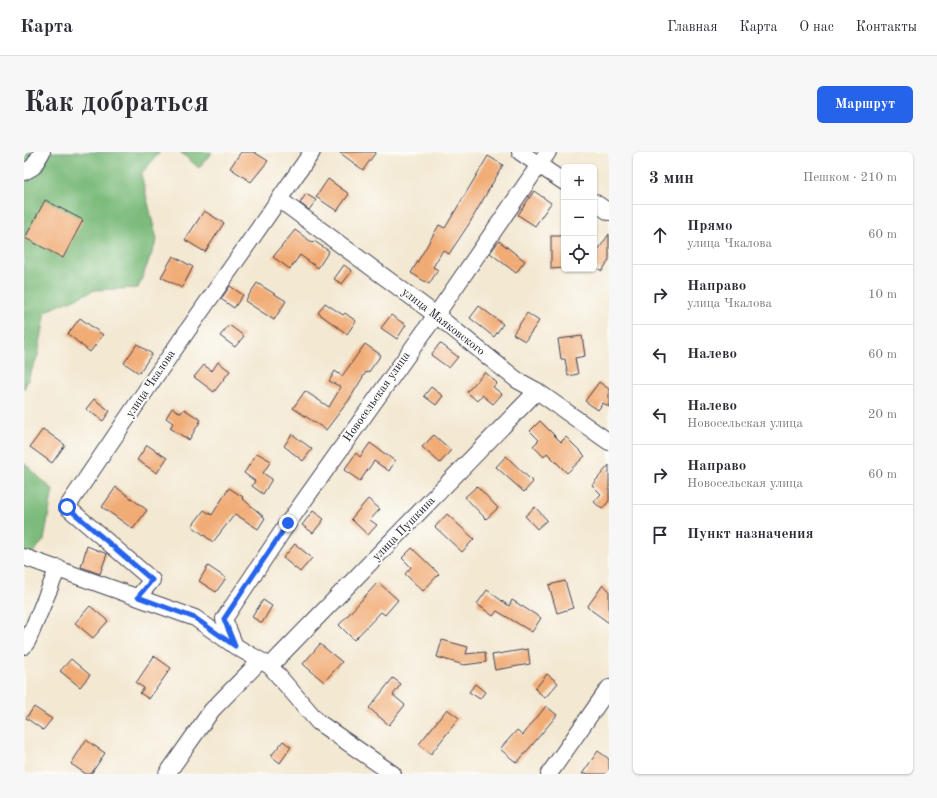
<!DOCTYPE html>
<html lang="ru">
<head>
<meta charset="utf-8">
<style>
	body { margin:0; font-family:"Old Standard TT",serif; background:#f7f7f7; color:#2b2b33 }
	.controls { position:absolute; right:12px; top:12px; display:grid; overflow:hidden; border-radius:6px; box-shadow:0 1px 3px #0004 }
	.controls button { width:36px; height:36px; display:grid; place-items:center; padding:0; border:0; border-bottom:1px solid #e1e1e2; background:#fff; color:#2b2b33; font:20px sans-serif }
	.stop { position:absolute; width:12px; height:12px; margin:-9px; border:3px solid #2563eb; border-radius:50%; background:#fff }
	.stop.end { background:#2563eb; border-color:#fff; box-shadow:0 1px 4px #0008 }
	.list { margin:0; padding:0; list-style:none }
	h2 { display:flex; justify-content:space-between; align-items:center; height:52px; margin:0; padding:0 16px; font-size:17px }
	h2 small { font-size:13px; font-weight:400; color:#7c7c81 }
	.list li { display:grid; grid-template-columns:26px 1fr auto; gap:12px; align-items:center; box-sizing:border-box; height:60px; padding:0 16px; border-top:1px solid #e1e1e2 }
	.list b { display:block; font-size:15px; white-space:nowrap }
	.list p { margin:0; font-size:13px; white-space:nowrap; color:#7c7c81 }
	.list em { font-size:13px; font-style:normal; color:#7c7c81 }
	.icon { flex:none; width:22px; height:22px; fill:none; stroke:currentColor; stroke-width:2; stroke-linecap:round; stroke-linejoin:round }
	.map { position:relative; flex:none; width:585px; height:622px; overflow:hidden; border-radius:6px }
	header { display:flex; align-items:center; gap:24px; box-sizing:border-box; height:56px; padding:0 20px; background:#fff; border-bottom:1px solid #e1e1e2 }
	header strong { font-size:19px }
	nav { display:flex; gap:22px; margin-inline-start:auto; font-size:14px }
	.intro { display:flex; align-items:center; justify-content:space-between; box-sizing:border-box; height:96px; padding:0 24px }
	h1 { margin:0; font-size:28px }
	.button { padding:10px 18px; border-radius:6px; background:#2563eb; color:#fff; font-size:14px; font-weight:700 }
	main { display:flex; gap:24px; padding:0 24px }
	aside { flex:1; background:#fff; border-radius:6px; box-shadow:0 1px 3px #0004 }
	.map>svg:first-child { display:block }
	.forest { fill:#7bbb7c; stroke:#4e6e5c }
	.building { fill:#f1ab74 }
	.lines { fill:none; stroke-linecap:round; stroke-linejoin:round }
	.minor-casing { stroke:#414052; stroke-width:18 }
	.minor { stroke:#fff; stroke-width:16 }
	.route { stroke:#2563eb; stroke-width:5 }
	.labels { text-anchor:middle; dominant-baseline:central; stroke-width:4; stroke-linejoin:round; paint-order:stroke }
	.street-label { font-size:12px; fill:#22223b; stroke:#fdfcf7 }
</style>
</head>
<body>
<header>
<strong>Карта</strong>
<nav><a>Главная</a><a>Карта</a><a>О нас</a><a>Контакты</a></nav>
</header>
<div class="intro"><h1>Как добраться</h1><a class="button">Маршрут</a></div>
<main>
<div class="map">
<svg width="585" height="622" viewBox="0 0 585 622">
	<rect width="100%" height="100%" fill="#fdfcf7"/>
	<filter id="ink" filterUnits="userSpaceOnUse"><feTurbulence type="fractalNoise" baseFrequency=".025" numOctaves="2"/><feDisplacementMap in="SourceGraphic" scale="8" xChannelSelector="R" yChannelSelector="G"/><feConvolveMatrix kernelMatrix="1 2 1 2 8 2 1 2 1" color-interpolation-filters="sRGB"/></filter>
	<filter id="wash" filterUnits="userSpaceOnUse"><feTurbulence type="fractalNoise" baseFrequency=".012" numOctaves="4" result="noise"/><feDisplacementMap in="SourceGraphic" scale="16" xChannelSelector="R" yChannelSelector="G"/><feGaussianBlur stdDeviation="0.9" result="paint"/><feColorMatrix in="noise" values="0 0 0 0 0 0 0 0 0 0 0 0 0 0 0 0 0 1.4 0 .05"/><feComposite in="paint" operator="in"/></filter>
	<g filter="url(#wash)">
		<rect width="100%" height="100%" fill="#f3e8d1"/>
		<g class="forest">
			<path d="M 0,0 L 136,0 L 117,22 L 133,88 L 114,136 L 71,138 L 22,159 L 14,203 L 0,237 Z"/>
			<path d="M 156,0 L 188,0 L 175,16 Z"/>
			<path d="M 0,311 L 29,338 L 20,388 L 7,403 L 0,401 Z"/>
		</g>
		<g id="blocks">
			<g class="building">
				<path d="M 217,0 L 230,0 L 244,9 L 227,30 L 206,16 Z"/>
				<path d="M 315,0 L 352,0 L 339,18 Z"/>
				<path d="M 464,4 L 479,13 L 445,72 L 425,102 L 419,98 L 409,115 L 414,118 L 405,132 L 387,121 L 415,73 L 421,76 Z"/>
				<path d="M 304,27 L 325,42 L 313,59 L 292,45 Z"/>
				<path d="M 510,39 L 527,51 L 511,74 L 494,63 Z"/>
				<path d="M 282,42 L 292,48 L 285,58 L 276,51 Z"/>
				<path d="M 21,48 L 59,68 L 39,106 L 1,86 Z"/>
				<path d="M 180,59 L 200,71 L 181,100 L 161,88 Z"/>
				<path d="M 271,78 L 289,91 L 290,89 L 305,99 L 294,116 L 276,103 L 266,117 L 249,105 Z"/>
				<path d="M 585,82 L 585,108 L 578,119 L 570,114 L 570,104 Z"/>
				<path d="M 527,84 L 540,84 L 540,116 L 527,117 Z"/>
				<path d="M 475,89 L 501,109 L 492,121 L 466,101 Z"/>
				<path d="M 149,104 L 169,115 L 158,136 L 137,125 Z"/>
				<path d="M 320,113 L 328,119 L 318,132 L 310,127 Z"/>
				<path d="M 233,131 L 262,149 L 250,168 L 221,149 Z"/>
				<path d="M 206,134 L 219,143 L 210,156 L 197,147 Z"/>
				<path d="M 301,151 L 319,163 L 321,161 L 332,169 L 323,182 L 294,161 Z"/>
				<path d="M 455,154 L 479,172 L 470,185 L 446,166 Z"/>
				<path d="M 503,161 L 515,169 L 501,189 L 489,182 Z"/>
				<path d="M 367,163 L 382,173 L 373,187 L 357,176 Z"/>
				<path d="M 56,166 L 79,183 L 66,200 L 44,182 Z"/>
				<path d="M 205,173 L 220,184 L 211,195 L 196,184 Z"/>
				<path d="M 558,184 L 561,204 L 551,206 L 554,222 L 544,224 L 541,207 L 537,207 L 534,187 Z"/>
				<path d="M 416,191 L 434,205 L 425,216 L 407,203 Z"/>
				<path d="M 113,192 L 128,202 L 115,221 L 100,211 Z"/>
				<path d="M 341,192 L 357,203 L 344,221 L 342,220 L 325,248 L 302,278 L 269,256 L 281,239 L 305,255 L 317,235 L 305,229 L 311,219 L 318,224 Z"/>
				<path d="M 194,210 L 206,219 L 190,240 L 170,225 L 180,213 L 188,219 Z"/>
				<path d="M 461,220 L 473,231 L 469,235 L 478,242 L 469,252 L 458,243 L 453,249 L 443,240 Z"/>
				<path d="M 575,230 L 585,237 L 585,255 L 579,251 L 574,258 L 561,249 Z"/>
				<path d="M 407,235 L 419,244 L 412,253 L 400,244 Z"/>
				<path d="M 70,247 L 86,259 L 79,269 L 62,257 Z"/>
				<path d="M 148,256 L 157,261 L 160,257 L 177,268 L 165,288 L 146,276 L 149,271 L 142,266 Z"/>
				<path d="M 516,269 L 537,290 L 542,285 L 561,304 L 543,321 L 523,301 L 520,305 L 509,294 L 515,288 L 506,279 Z"/>
				<path d="M 19,277 L 41,293 L 28,311 L 6,295 Z"/>
				<path d="M 268,282 L 288,297 L 279,309 L 260,294 Z"/>
				<path d="M 410,283 L 427,298 L 416,311 L 398,295 Z"/>
				<path d="M 346,291 L 371,309 L 365,319 L 350,309 L 336,329 L 320,318 L 332,301 L 336,305 Z"/>
				<path d="M 123,293 L 143,306 L 133,321 L 113,308 Z"/>
				<path d="M 233,301 L 247,309 L 239,321 L 248,327 L 239,342 L 228,334 L 231,329 L 220,321 Z"/>
				<path d="M 482,304 L 509,330 L 500,340 L 472,315 Z"/>
				<path d="M 585,313 L 585,349 L 578,357 L 570,350 L 577,342 L 568,333 Z"/>
				<path d="M 453,334 L 474,356 L 462,367 L 441,345 Z"/>
				<path d="M 92,335 L 123,358 L 109,377 L 78,355 Z"/>
				<path d="M 205,336 L 219,345 L 218,346 L 241,366 L 234,377 L 211,362 L 189,390 L 168,374 L 180,358 L 188,363 Z"/>
				<path d="M 344,347 L 356,357 L 346,368 L 353,373 L 344,383 L 327,367 Z"/>
				<path d="M 511,355 L 523,368 L 513,377 L 501,364 Z"/>
				<path d="M 289,359 L 300,367 L 289,381 L 278,373 Z"/>
				<path d="M 423,362 L 450,387 L 438,400 L 411,375 Z"/>
				<path d="M 271,392 L 288,406 L 276,420 L 259,406 Z"/>
				<path d="M 63,394 L 83,402 L 76,422 L 57,415 Z"/>
				<path d="M 388,396 L 415,422 L 399,439 L 381,422 L 387,415 L 378,406 Z"/>
				<path d="M 184,414 L 202,426 L 192,440 L 175,429 Z"/>
				<path d="M 541,429 L 549,456 L 533,461 L 525,433 Z"/>
				<path d="M 354,430 L 374,448 L 361,463 L 357,460 L 330,488 L 315,473 Z"/>
				<path d="M 579,433 L 585,438 L 585,471 L 563,455 Z"/>
				<path d="M 463,438 L 485,454 L 488,448 L 517,466 L 508,480 L 473,459 L 469,464 L 453,452 Z"/>
				<path d="M 239,448 L 248,454 L 238,471 L 228,465 Z"/>
				<path d="M 66,454 L 84,469 L 69,486 L 51,471 Z"/>
				<path d="M 418,488 L 444,495 L 442,502 L 461,500 L 462,510 L 440,513 L 413,505 Z"/>
				<path d="M 296,492 L 318,510 L 300,530 L 279,512 Z"/>
				<path d="M 504,497 L 506,512 L 471,518 L 468,503 Z"/>
				<path d="M 130,504 L 147,516 L 125,547 L 116,541 L 120,536 L 112,531 Z"/>
				<path d="M 47,507 L 66,523 L 56,535 L 36,519 Z"/>
				<path d="M 523,522 L 534,531 L 521,546 L 511,537 Z"/>
				<path d="M 369,526 L 377,532 L 369,543 L 381,553 L 365,573 L 345,556 Z"/>
				<path d="M 451,532 L 461,540 L 456,547 L 445,540 Z"/>
				<path d="M 522,554 L 533,563 L 493,611 L 476,597 L 493,578 L 499,583 Z"/>
				<path d="M 10,555 L 28,567 L 19,578 L 2,566 Z"/>
				<path d="M 423,557 L 435,566 L 407,602 L 395,592 Z"/>
				<path d="M 62,588 L 81,601 L 67,622 L 62,622 L 47,612 Z"/>
				<path d="M 259,589 L 267,595 L 256,611 L 247,604 Z"/>
				<path d="M 574,599 L 585,607 L 585,622 L 558,622 Z"/>
			</g>
		</g>
	</g>
	<g filter="url(#ink)">
		<use href="#blocks" fill-opacity="0" stroke="#414052" stroke-width="1"/>
		<g class="lines">
			<defs>
				<g id="minor">
					<path d="M 496,0 L 540,30"/>
					<path d="M 0,20 L 9,15 L 18,0"/>
					<path d="M 256,48 L 412,163 L 493,228 L 513,239 L 585,290"/>
					<path d="M 570,50 L 585,60"/>
					<path d="M 0,405 L 171,466 L 211,494 L 246,514 L 294,570 L 369,622"/>
					<path d="M 114,445 L 128,428 L 43,355 L 129,228 L 288,0"/>
					<path d="M 0,494 L 4,488 L 34,416"/>
					<path d="M 211,494 L 200,467 L 264,371 L 412,163 L 524,0"/>
					<path d="M 246,514 L 513,239"/>
					<path d="M 143,622 L 188,558 L 236,509"/>
					<path d="M 525,622 L 585,536"/>
				</g>
			</defs>
			<use href="#minor" class="minor-casing"/>
			<use href="#minor" class="minor"/>
		</g>
	</g>
	<g class="lines" filter="url(#ink)">
		<path class="route" d="M 43,355 L 128,428 L 114,445 L 171,466 L 211,494 L 200,467 L 264,371"/>
	</g>
	<g class="labels">
		<g class="street-label">
			<text transform="translate(419 170) rotate(38)">улица Маяковского</text>
			<text transform="translate(127 232) rotate(-56)">улица Чкалова</text>
			<text transform="translate(353 245) rotate(-55)">Новосельская улица</text>
			<text transform="translate(380 377) rotate(-46)">улица Пушкина</text>
		</g>
	</g>
</svg>
<div class="controls">
<button>+</button>
<button>−</button>
<button><svg class="icon" aria-label="locate" viewBox="0 0 24 24"><circle cx="12" cy="12" r="6"/><path d="M12 2v4M12 18v4M2 12h4M18 12h4"/></svg></button>
</div>
<div class="stop" style="left:43px;top:355px"></div>
<div class="stop end" style="left:264px;top:371px"></div>
</div>
<aside>
<h2>3 мин<small>Пешком · 210 m</small></h2>
<ul class="list">
<li><svg class="icon" aria-label="ahead" viewBox="0 0 24 24"><path d="M12 20V5M6 11l6-6 6 6"/></svg><div><b>Прямо</b><p>улица Чкалова</p></div><em>60 m</em></li>
<li><svg class="icon" aria-label="right" viewBox="0 0 24 24"><path d="M7 20v-9h11M14 6l5 5-5 5"/></svg><div><b>Направо</b><p>улица Чкалова</p></div><em>10 m</em></li>
<li><svg class="icon" aria-label="left" viewBox="0 0 24 24"><path d="M17 20v-9H6M10 6l-5 5 5 5"/></svg><div><b>Налево</b></div><em>60 m</em></li>
<li><svg class="icon" aria-label="left" viewBox="0 0 24 24"><path d="M17 20v-9H6M10 6l-5 5 5 5"/></svg><div><b>Налево</b><p>Новосельская улица</p></div><em>20 m</em></li>
<li><svg class="icon" aria-label="right" viewBox="0 0 24 24"><path d="M7 20v-9h11M14 6l5 5-5 5"/></svg><div><b>Направо</b><p>Новосельская улица</p></div><em>60 m</em></li>
<li><svg class="icon" aria-label="arrive" viewBox="0 0 24 24"><path d="M6 21V4h12l-3 4 3 4H6"/></svg><div><b>Пункт назначения</b></div></li>
</ul>
</aside>
</main>
</body>
</html>
